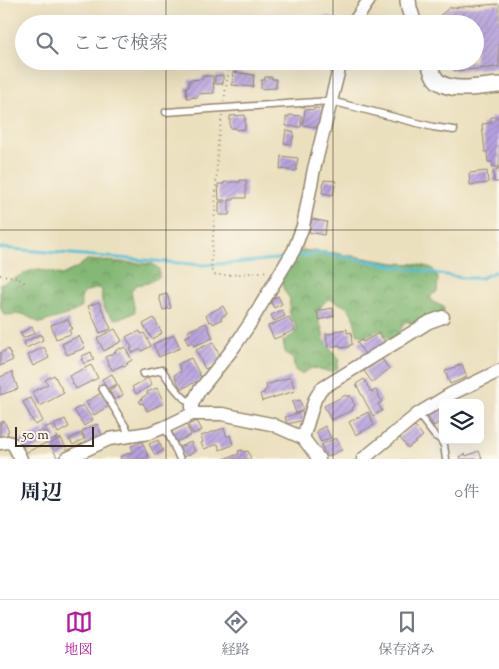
<!DOCTYPE html>
<html lang="ja">
<head>
<meta charset="utf-8">
<style>
	body { margin:0; font-family:"Sorts Mill Goudy","Noto Serif JP",serif; background:#f2f2f3; color:#1f2937 }
	.controls { position:absolute; right:15px; bottom:15px; display:grid; overflow:hidden; border-radius:8px; box-shadow:0 5px 20px #0002 }
	.controls button { width:45px; height:45px; display:grid; place-items:center; padding:0; border:0; border-bottom:1px solid #e0e1e3; background:#fff; color:#1f2937; font:25px sans-serif }
	.scale { position:absolute; left:15px; bottom:12px; width:79px; box-sizing:border-box; padding-left:5px; border:2px solid #3b2a1e; border-top:0; font-size:14px; line-height:18px; white-space:nowrap; color:#3b2a1e; -webkit-text-stroke:4px #fbf7ec; paint-order:stroke }
	.list { margin:0; padding:0; list-style:none }
	h2 { display:flex; justify-content:space-between; align-items:center; height:65px; margin:0; padding:0 20px; font-size:21px }
	h2 small { font-size:16px; font-weight:400; color:#747a83 }
	.icon { flex:none; width:28px; height:28px; fill:none; stroke:currentColor; stroke-width:2; stroke-linecap:round; stroke-linejoin:round }
	.map { position:relative; flex:none; width:499px; height:459px; overflow:hidden }
	.search { position:absolute; background:#fff; box-shadow:0 5px 20px #0002; left:15px; right:15px; top:15px; height:55px; display:flex; align-items:center; gap:12px; box-sizing:border-box; padding:0 18px; border-radius:28px; color:#747a83; font-size:19px }
	.sheet { height:140px; background:#fff }
	nav { display:flex; justify-content:space-around; align-items:center; box-sizing:border-box; height:70px; border-top:1px solid #e0e1e3; background:#fff; font-size:14px; color:#747a83 }
	nav a { display:grid; justify-items:center; gap:2px }
	nav .on { color:#b5179e }
	.map>svg:first-child { display:block }
	.forest { fill:url(#forest-crowns); stroke:#607149 }
	.lines { fill:none; stroke-linecap:round; stroke-linejoin:round }
	.stream { stroke:#59bfd7; stroke-width:3 }
	.building { fill:url(#building-hatch) }
	.service-casing { stroke:#93856e; stroke-width:9 }
	.minor-casing { stroke:#93856e; stroke-width:15 }
	.tertiary-casing { stroke:#93856e; stroke-width:18 }
	.path { stroke:#93856e; stroke-width:2; stroke-dasharray:1 4; stroke-linecap:butt }
	.service { stroke:#fff; stroke-width:6 }
	.minor { stroke:#fff; stroke-width:12 }
	.tertiary { stroke:#fff; stroke-width:15 }
	.grid { fill:none; stroke:#3b2a1e; stroke-width:1; stroke-opacity:0.55 }
</style>
</head>
<body>
<div class="map">
<svg width="499" height="459" viewBox="0 0 499 459">
	<defs>
		<pattern id="forest-crowns" width="20" height="18" patternUnits="userSpaceOnUse" patternTransform="scale(1.25)"><rect width="20" height="18" fill="#84b874"/><path d="M2 6a3 3 0 1 1 6 0M12 15a3 3 0 1 1 6 0" fill="none" stroke="#6d965f"/></pattern>
		<pattern id="building-hatch" width="6" height="6" patternUnits="userSpaceOnUse" patternTransform="scale(1.25)"><rect width="6" height="6" fill="#b6a1e0"/><path d="M-1 1l2-2M0 6l6-6M5 7l2-2" fill="none" stroke="#9583b5"/></pattern>
	</defs>
	<rect width="100%" height="100%" fill="#fbf7ec"/>
	<filter id="ink" filterUnits="userSpaceOnUse"><feTurbulence type="fractalNoise" baseFrequency=".02" numOctaves="2"/><feDisplacementMap in="SourceGraphic" scale="10" xChannelSelector="R" yChannelSelector="G"/><feConvolveMatrix kernelMatrix="1 2 1 2 8 2 1 2 1" color-interpolation-filters="sRGB"/></filter>
	<filter id="wash" filterUnits="userSpaceOnUse"><feTurbulence type="fractalNoise" baseFrequency=".0096" numOctaves="4" result="noise"/><feDisplacementMap in="SourceGraphic" scale="20" xChannelSelector="R" yChannelSelector="G"/><feGaussianBlur stdDeviation="1.12" result="paint"/><feColorMatrix in="noise" values="0 0 0 0 0 0 0 0 0 0 0 0 0 0 0 0 0 1.4 0 .05"/><feComposite in="paint" operator="in"/></filter>
	<g filter="url(#wash)">
		<rect width="100%" height="100%" fill="#ebe0be"/>
		<g class="forest">
			<path d="M 302,250 L 335,253 L 394,263 L 416,264 L 432,268 L 438,278 L 437,292 L 431,295 L 431,301 L 444,307 L 444,312 L 417,326 L 406,321 C 400,328 401,333 394,339 L 387,338 L 381,330 L 375,332 L 364,337 L 357,333 C 352,310 352,307 328,299 L 321,306 L 319,323 L 322,328 L 324,340 L 339,359 L 337,369 L 331,372 L 312,368 L 301,374 L 295,370 L 293,360 L 285,352 L 283,341 L 293,335 L 297,329 L 289,313 L 290,299 L 285,292 L 282,284 L 281,276 L 297,253 Z"/>
			<path d="M 87,260 L 153,264 L 159,269 L 159,277 L 148,283 L 136,285 L 131,291 L 135,312 L 125,317 L 115,319 C 104,311 100,304 102,290 L 98,288 C 84,292 80,292 81,308 L 66,315 L 40,323 L 23,314 L 4,315 L 0,306 L 0,284 C 12,281 20,275 30,271 C 41,268 52,273 62,275 L 78,267 Z"/>
		</g>
		<g class="lines">
			<g class="stream">
				<path d="M 0,248 L 202,265 L 234,263 L 286,258"/>
				<path d="M 294,257 L 321,253 L 463,278 L 481,278 L 499,270"/>
			</g>
		</g>
		<g id="blocks">
			<g class="building">
				<path d="M 499,4 L 499,67 L 454,71 L 453,61 L 475,61 L 475,24 L 439,24 L 437,18 L 449,8 Z"/>
				<path d="M 332,16 L 332,24 L 312,24 L 312,17 Z"/>
				<path d="M 233,72 L 254,75 L 253,87 L 232,85 Z"/>
				<path d="M 223,75 L 223,84 L 215,84 L 215,76 Z"/>
				<path d="M 202,76 L 213,76 L 214,93 L 198,94 L 198,97 L 187,98 L 186,87 L 189,87 L 189,80 L 202,79 Z"/>
				<path d="M 265,77 L 272,77 L 272,79 L 276,79 L 276,88 L 261,89 L 261,80 L 264,80 Z"/>
				<path d="M 314,108 L 324,109 L 321,128 L 303,125 L 305,109 L 314,110 Z"/>
				<path d="M 245,115 L 245,129 L 236,130 L 236,128 L 230,128 L 230,116 Z"/>
				<path d="M 289,115 L 302,116 L 301,127 L 286,126 L 286,117 L 289,117 Z"/>
				<path d="M 491,117 L 499,117 L 499,167 L 493,167 L 492,162 L 488,162 L 487,152 L 485,152 L 482,124 L 491,123 Z"/>
				<path d="M 286,130 L 294,132 L 292,144 L 284,143 Z"/>
				<path d="M 281,156 L 298,158 L 296,171 L 280,169 Z"/>
				<path d="M 497,168 L 499,168 L 499,182 L 494,182 L 493,171 L 497,170 Z"/>
				<path d="M 487,171 L 488,183 L 470,185 L 469,173 Z"/>
				<path d="M 240,180 L 246,180 L 246,198 L 234,198 L 234,200 L 229,200 L 229,215 L 219,215 L 219,202 L 225,202 L 225,200 L 219,200 L 218,184 L 224,184 L 224,182 L 240,182 Z"/>
				<path d="M 324,180 L 336,181 L 333,195 L 322,193 Z"/>
				<path d="M 312,219 L 327,222 L 324,235 L 309,232 Z"/>
				<path d="M 167,294 L 171,308 L 163,310 L 159,296 Z"/>
				<path d="M 278,296 L 282,304 L 274,308 L 270,300 Z"/>
				<path d="M 99,302 L 111,329 L 100,333 L 88,306 Z"/>
				<path d="M 223,306 L 227,314 L 221,317 L 222,319 L 213,324 L 212,321 L 209,322 L 206,315 Z"/>
				<path d="M 333,308 L 334,316 L 319,320 L 317,311 Z"/>
				<path d="M 282,310 L 285,316 L 274,321 L 271,315 Z"/>
				<path d="M 289,317 L 295,330 L 274,339 L 268,326 Z"/>
				<path d="M 154,318 L 162,333 L 152,339 L 143,324 Z"/>
				<path d="M 68,319 L 72,329 L 69,330 L 71,334 L 56,339 L 51,325 Z"/>
				<path d="M 206,323 L 213,338 L 194,346 L 193,342 L 188,344 L 185,337 L 190,335 L 188,331 Z"/>
				<path d="M 32,327 L 35,333 L 23,338 L 20,333 Z"/>
				<path d="M 115,329 L 122,341 L 104,351 L 97,338 Z"/>
				<path d="M 347,329 L 347,333 L 351,332 L 352,345 L 349,345 L 349,347 L 340,348 L 340,345 L 328,347 L 326,334 L 335,333 L 335,331 Z"/>
				<path d="M 140,331 L 141,334 L 144,333 L 151,346 L 142,351 L 141,349 L 133,353 L 130,349 L 132,348 L 126,337 L 133,333 L 134,334 Z"/>
				<path d="M 379,333 L 386,343 L 366,356 L 357,342 L 362,340 L 363,342 Z"/>
				<path d="M 41,334 L 43,340 L 26,348 L 24,342 Z"/>
				<path d="M 174,335 L 180,348 L 159,357 L 153,344 Z"/>
				<path d="M 79,336 L 85,348 L 67,355 L 62,344 Z"/>
				<path d="M 213,342 L 221,359 L 217,363 L 205,369 L 196,350 Z"/>
				<path d="M 44,347 L 49,358 L 33,366 L 28,355 Z"/>
				<path d="M 125,347 L 132,360 L 127,363 L 128,364 L 124,366 L 123,365 L 112,370 L 105,357 L 116,352 L 115,351 L 121,348 L 121,349 Z"/>
				<path d="M 8,349 L 13,360 L 0,366 L 0,353 Z"/>
				<path d="M 91,352 L 94,360 L 84,364 L 81,359 L 83,358 L 82,356 Z"/>
				<path d="M 191,358 L 202,379 L 181,389 L 174,375 L 181,371 L 178,364 Z"/>
				<path d="M 382,359 L 389,369 L 372,382 L 364,371 Z"/>
				<path d="M 462,364 L 467,377 L 450,384 L 445,371 Z"/>
				<path d="M 91,365 L 98,378 L 76,389 L 69,376 Z"/>
				<path d="M 12,372 L 18,389 L 0,395 L 0,377 Z"/>
				<path d="M 112,374 L 117,384 L 107,389 L 102,379 Z"/>
				<path d="M 54,375 L 64,393 L 40,406 L 32,392 L 48,384 L 45,380 Z"/>
				<path d="M 291,377 L 295,391 L 262,401 L 260,394 L 264,393 L 264,391 L 267,389 L 266,385 Z"/>
				<path d="M 148,378 L 152,385 L 136,394 L 132,387 Z"/>
				<path d="M 364,379 L 371,392 L 376,390 L 382,402 L 378,404 L 382,411 L 373,416 L 356,384 Z"/>
				<path d="M 118,385 L 123,395 L 114,400 L 109,390 Z"/>
				<path d="M 157,388 L 164,403 L 147,411 L 143,403 L 141,404 L 139,401 L 142,399 L 141,398 L 148,394 L 147,392 Z"/>
				<path d="M 101,393 L 109,406 L 94,415 L 86,402 Z"/>
				<path d="M 346,395 L 347,397 L 350,395 L 355,406 L 352,408 L 353,410 L 331,420 L 324,406 Z"/>
				<path d="M 31,398 L 43,421 L 35,425 L 23,402 Z"/>
				<path d="M 300,400 L 303,410 L 296,413 L 292,402 Z"/>
				<path d="M 83,405 L 93,420 L 84,426 L 74,410 Z"/>
				<path d="M 443,406 L 443,420 L 434,426 L 427,416 Z"/>
				<path d="M 302,412 L 304,420 L 287,424 L 285,417 Z"/>
				<path d="M 368,412 L 374,425 L 356,435 L 349,422 Z"/>
				<path d="M 65,419 L 69,427 L 58,433 L 54,425 Z"/>
				<path d="M 4,421 L 9,431 L 7,432 L 8,435 L 0,439 L 0,423 Z"/>
				<path d="M 197,421 L 202,430 L 193,434 L 188,425 Z"/>
				<path d="M 97,424 L 102,435 L 100,436 L 100,438 L 87,444 L 82,431 Z"/>
				<path d="M 186,424 L 191,435 L 176,442 L 171,431 Z"/>
				<path d="M 51,425 L 57,438 L 49,441 L 46,435 L 48,434 L 45,428 Z"/>
				<path d="M 325,426 L 331,438 L 321,442 L 316,431 Z"/>
				<path d="M 415,426 L 423,436 L 408,448 L 399,437 Z"/>
				<path d="M 224,428 L 227,437 L 230,435 L 233,445 L 220,450 L 218,444 L 204,449 L 201,443 L 203,442 L 201,436 Z"/>
				<path d="M 43,430 L 48,442 L 25,453 L 20,441 Z"/>
				<path d="M 81,433 L 84,439 L 73,445 L 69,439 Z"/>
				<path d="M 61,438 L 69,453 L 58,459 L 50,444 Z"/>
				<path d="M 336,438 L 342,450 L 327,457 L 321,445 Z"/>
				<path d="M 158,440 L 163,451 L 155,455 L 149,444 Z"/>
				<path d="M 142,442 L 149,458 L 146,459 L 121,459 L 120,457 L 133,451 L 131,446 Z"/>
				<path d="M 191,442 L 195,452 L 183,457 L 179,447 Z"/>
				<path d="M 243,450 L 243,452 L 248,451 L 251,459 L 223,459 L 239,454 L 238,451 Z"/>
				<path d="M 479,451 L 482,459 L 460,459 L 459,457 L 465,454 L 466,456 Z"/>
			</g>
		</g>
	</g>
	<g filter="url(#ink)">
		<use href="#blocks" fill-opacity="0" stroke="#93856e" stroke-width="1"/>
		<g class="lines">
			<defs>
				<g id="service">
					<path d="M 166,112 L 331,101 L 433,127 L 454,130"/>
					<path d="M 143,374 L 162,370 C 170,382 180,397 192,404"/>
					<path d="M 102,388 L 131,436"/>
					<path d="M 418,414 L 435,436 L 440,439 L 444,445 L 446,459"/>
					<path d="M 165,427 L 180,459"/>
				</g>
				<g id="minor">
					<path d="M 353,24 L 369,0"/>
					<path d="M 192,414 L 192,404 L 199,391 L 231,351 L 249,325 L 294,250 L 303,226 L 314,169 L 341,61"/>
					<path d="M 303,438 L 315,399 L 321,389 L 429,322 L 443,317"/>
					<path d="M 0,443 L 8,442 L 13,444 L 21,459"/>
					<path d="M 66,459 L 109,439 L 149,433 L 165,427 L 192,414 L 222,414 L 271,424 L 303,438 L 319,459"/>
					<path d="M 363,459 L 418,414 L 451,394 L 499,371"/>
				</g>
				<g id="tertiary">
					<path d="M 408,0 L 409,8 L 414,24"/>
					<path d="M 428,61 C 431,68 433,78 439,82 C 454,93 483,86 499,85"/>
				</g>
			</defs>
			<use href="#service" class="service-casing"/>
			<use href="#minor" class="minor-casing"/>
			<use href="#tertiary" class="tertiary-casing"/>
			<g class="path">
				<path d="M 224,101 L 230,61"/>
				<path d="M 222,116 L 218,140 L 215,211 L 211,263 L 212,271 L 215,275 L 231,275 L 269,271"/>
				<path d="M 0,275 C 11,276 20,277 27,285"/>
			</g>
			<use href="#service" class="service"/>
			<use href="#minor" class="minor"/>
			<use href="#tertiary" class="tertiary"/>
		</g>
	</g>
	<path class="grid" d="M 166,0 L 166,24M 333,0 L 333,24M 166,61 L 166,459M 333,61 L 333,459M 0,230 L 499,230"/>
</svg>
<div class="controls">
<button><svg class="icon" aria-label="layers" viewBox="0 0 24 24"><path d="M12 4l9 5-9 5-9-5zM3 14l9 5 9-5"/></svg></button>
</div>
<div class="scale">50 m</div>
<div class="search"><svg class="icon" aria-label="search" viewBox="0 0 24 24"><circle cx="10" cy="10" r="6"/><path d="M15 15l6 6"/></svg>ここで検索</div>
</div>
<section class="sheet">
<h2>周辺<small>0件</small></h2>
<ul class="list">
</ul>
</section>
<nav>
<a class="on"><svg class="icon" aria-label="map" viewBox="0 0 24 24"><path d="M3 6l6-2 6 2 6-2v14l-6 2-6-2-6 2zM9 4v14M15 6v14"/></svg>地図</a>
<a><svg class="icon" aria-label="directions" viewBox="0 0 24 24"><path d="M12 3l9 9-9 9-9-9zM9 14v-3h6M13 9l2 2-2 2"/></svg>経路</a>
<a><svg class="icon" aria-label="saved" viewBox="0 0 24 24"><path d="M7 4h10v16l-5-4-5 4z"/></svg>保存済み</a>
</nav>
</body>
</html>
